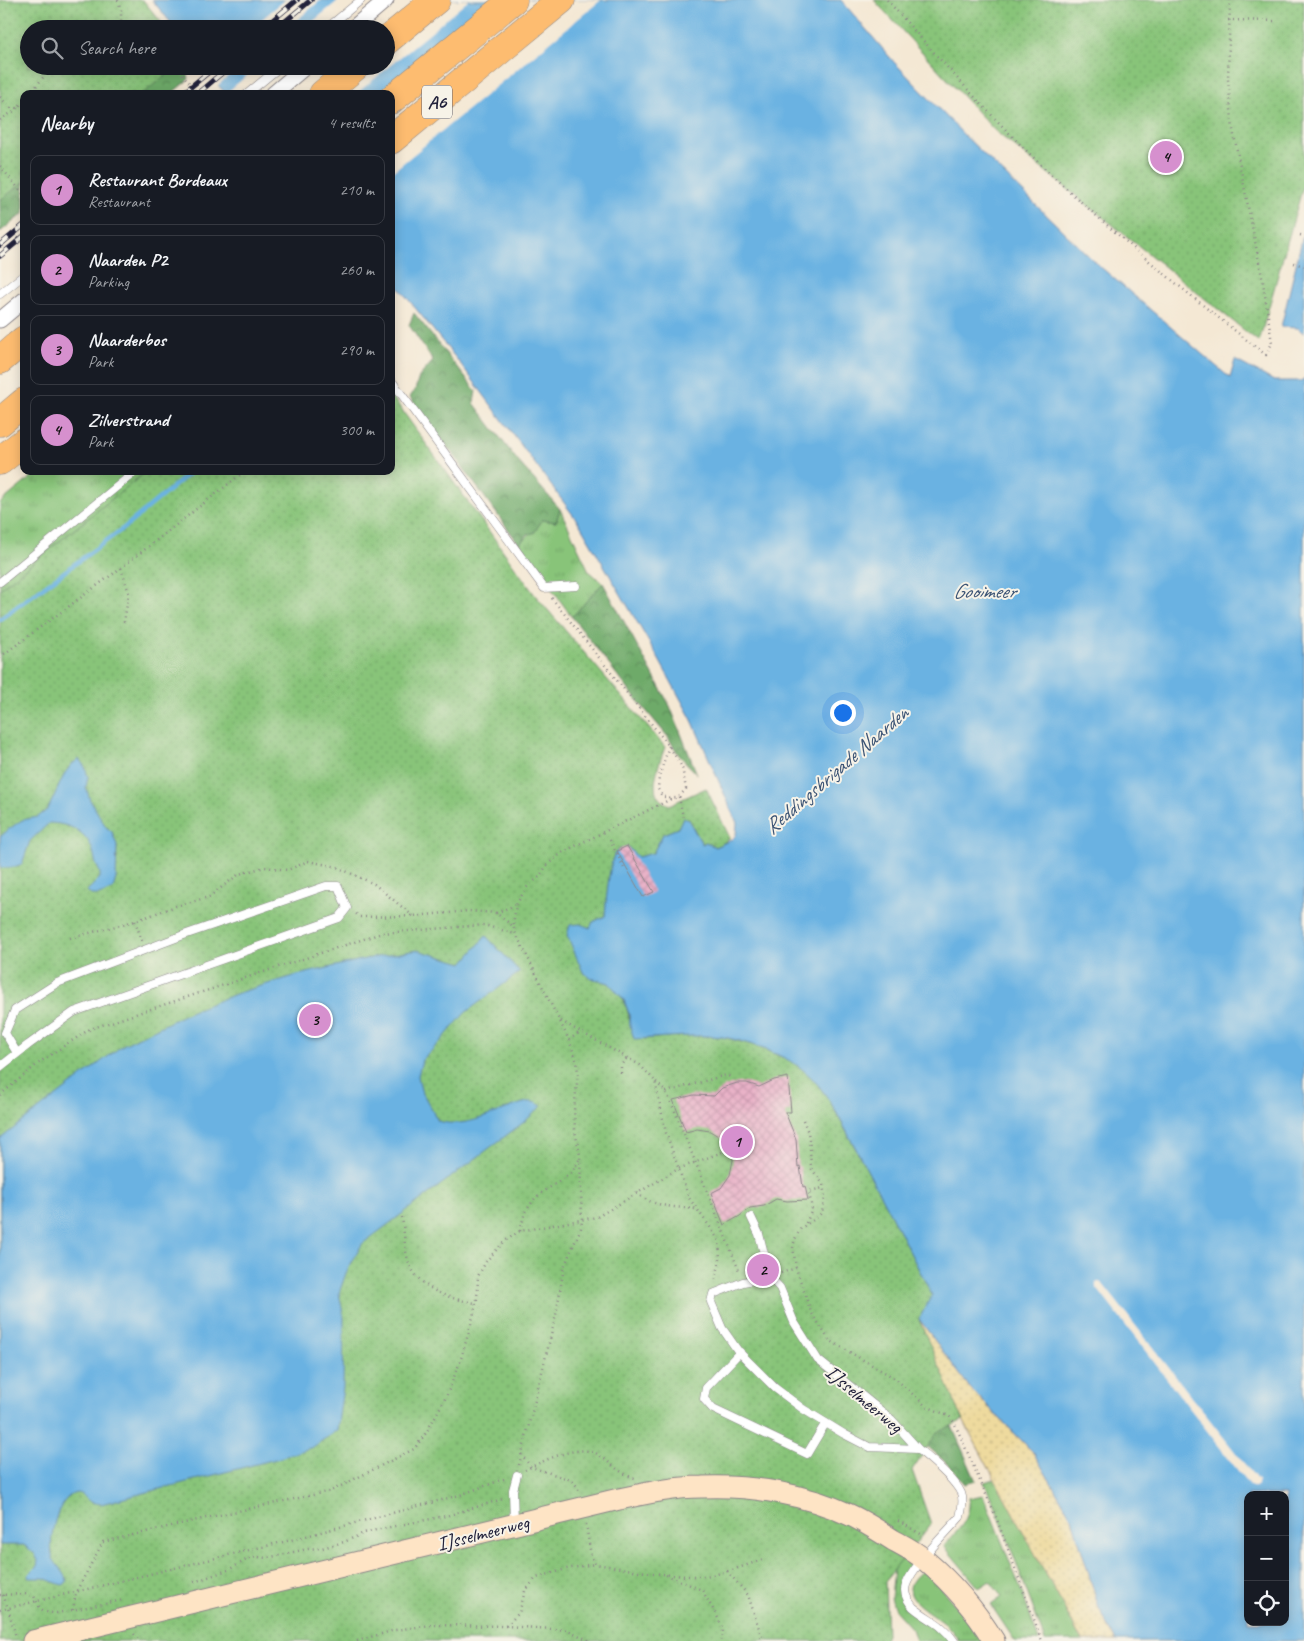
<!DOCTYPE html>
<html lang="en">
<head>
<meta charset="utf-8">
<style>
	body { margin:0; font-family:Caveat,sans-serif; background:#242831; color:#f1f3f6 }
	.controls { position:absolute; right:15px; bottom:15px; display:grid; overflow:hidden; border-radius:10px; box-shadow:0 2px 12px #0003 }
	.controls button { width:45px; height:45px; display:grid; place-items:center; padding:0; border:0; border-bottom:1px solid #363941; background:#171b24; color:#f1f3f6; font:25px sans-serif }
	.you { position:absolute; left:842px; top:712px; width:18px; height:18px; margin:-12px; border:4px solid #fff; border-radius:50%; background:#1a73e8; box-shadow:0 0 0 8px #1a73e833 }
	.badge { display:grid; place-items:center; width:32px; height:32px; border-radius:50%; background:#d690ce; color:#111; font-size:16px; font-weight:700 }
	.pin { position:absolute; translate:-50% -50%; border:2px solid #fff; box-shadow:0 1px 5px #0006 }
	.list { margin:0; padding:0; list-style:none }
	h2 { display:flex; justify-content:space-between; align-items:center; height:65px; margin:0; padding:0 20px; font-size:21px }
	h2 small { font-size:16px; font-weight:400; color:#9ea1a6 }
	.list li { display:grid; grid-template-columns:32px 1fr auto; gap:15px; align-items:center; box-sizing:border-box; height:70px; margin:0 10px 10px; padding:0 10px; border:1px solid #363941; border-radius:10px }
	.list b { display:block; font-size:19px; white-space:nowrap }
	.list p { margin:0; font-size:16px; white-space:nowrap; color:#9ea1a6 }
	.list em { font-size:16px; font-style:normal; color:#9ea1a6 }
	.icon { flex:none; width:28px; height:28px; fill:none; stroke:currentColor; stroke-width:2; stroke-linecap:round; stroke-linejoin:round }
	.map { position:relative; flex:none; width:1304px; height:1641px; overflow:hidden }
	.search { position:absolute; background:#171b24; box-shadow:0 2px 12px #0003; left:20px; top:20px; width:375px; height:55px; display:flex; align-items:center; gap:12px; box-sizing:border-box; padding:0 18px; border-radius:28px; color:#9ea1a6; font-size:19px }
	.panel { position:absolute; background:#171b24; box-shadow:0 2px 12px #0003; left:20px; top:90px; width:375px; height:385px; border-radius:10px }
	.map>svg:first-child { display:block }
	.grass { fill:url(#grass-tufts); stroke:#55735a }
	.forest { fill:url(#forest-crowns); stroke:#486652 }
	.sand { fill:url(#sand-dots); stroke:#887e6c }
	.park { fill:url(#park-dots); stroke:#55735a }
	.water { fill:#6bb2e2; stroke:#466a8e; fill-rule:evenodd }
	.pier { fill:#f4e8d4 }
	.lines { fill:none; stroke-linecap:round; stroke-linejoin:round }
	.stream { stroke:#6bb2e2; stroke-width:4.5 }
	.building { fill:url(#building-cross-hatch) }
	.service-casing { stroke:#8b8588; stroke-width:9 }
	.minor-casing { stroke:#8b8588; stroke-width:17 }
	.secondary-casing { stroke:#8b8588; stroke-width:23 }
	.motorway-casing { stroke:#8b8588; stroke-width:29 }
	.path { stroke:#8b8588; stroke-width:2.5; stroke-dasharray:1 4; stroke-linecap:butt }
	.service { stroke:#fff; stroke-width:8 }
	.minor { stroke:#fff; stroke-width:15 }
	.secondary { stroke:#fee4c5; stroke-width:21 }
	.motorway { stroke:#fdbc6f; stroke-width:28 }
	.rail-casing { stroke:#22223b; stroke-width:5.5 }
	.rail { stroke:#f7f3e8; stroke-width:4; stroke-dasharray:11; stroke-linecap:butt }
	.labels { text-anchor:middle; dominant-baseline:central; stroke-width:4; stroke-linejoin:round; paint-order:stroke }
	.shield { fill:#f7f3e8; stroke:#62616f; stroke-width:1 }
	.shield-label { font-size:19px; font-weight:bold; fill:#22223b }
	.street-label { font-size:20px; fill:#22223b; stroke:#f7f3e8 }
	.water-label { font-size:21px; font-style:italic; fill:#3c5475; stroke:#f7f3e8 }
</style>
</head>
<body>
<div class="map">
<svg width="1304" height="1641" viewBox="0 0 1304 1641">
	<defs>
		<pattern id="grass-tufts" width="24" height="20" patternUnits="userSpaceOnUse" patternTransform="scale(1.25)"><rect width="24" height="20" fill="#88c479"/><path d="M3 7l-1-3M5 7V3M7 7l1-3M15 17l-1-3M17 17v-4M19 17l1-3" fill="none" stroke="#75a86a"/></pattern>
		<pattern id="forest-crowns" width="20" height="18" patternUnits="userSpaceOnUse" patternTransform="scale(1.25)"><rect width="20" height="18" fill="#6eaa69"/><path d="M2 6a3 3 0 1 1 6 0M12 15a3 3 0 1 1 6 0" fill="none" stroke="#5a8a58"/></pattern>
		<pattern id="sand-dots" width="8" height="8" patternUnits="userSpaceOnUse" patternTransform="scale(1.25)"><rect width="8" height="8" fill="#eeda9e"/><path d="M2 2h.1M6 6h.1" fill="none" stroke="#ccbb89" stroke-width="1.8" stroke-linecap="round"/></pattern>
		<pattern id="park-dots" width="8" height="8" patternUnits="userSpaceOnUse" patternTransform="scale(1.25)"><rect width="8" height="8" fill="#88c479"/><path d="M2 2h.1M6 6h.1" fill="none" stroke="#75a86a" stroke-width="1.8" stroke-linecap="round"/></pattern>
		<pattern id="building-cross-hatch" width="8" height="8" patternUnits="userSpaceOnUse" patternTransform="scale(1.25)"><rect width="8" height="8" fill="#e9b2c8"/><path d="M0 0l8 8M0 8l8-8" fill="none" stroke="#c899ad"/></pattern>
	</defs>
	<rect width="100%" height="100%" fill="#f7f3e8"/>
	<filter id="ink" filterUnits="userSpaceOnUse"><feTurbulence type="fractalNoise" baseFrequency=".02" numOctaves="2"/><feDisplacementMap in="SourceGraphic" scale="10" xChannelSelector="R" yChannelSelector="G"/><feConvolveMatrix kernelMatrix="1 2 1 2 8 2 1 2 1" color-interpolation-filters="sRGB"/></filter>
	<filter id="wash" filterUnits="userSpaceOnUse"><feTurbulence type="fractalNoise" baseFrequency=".0096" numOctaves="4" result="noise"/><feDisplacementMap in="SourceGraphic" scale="20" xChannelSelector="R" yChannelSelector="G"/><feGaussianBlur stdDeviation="1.12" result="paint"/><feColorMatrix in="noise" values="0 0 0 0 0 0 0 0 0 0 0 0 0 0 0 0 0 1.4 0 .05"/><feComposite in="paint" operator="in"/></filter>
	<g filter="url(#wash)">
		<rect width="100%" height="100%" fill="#f4e8d4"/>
		<g class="grass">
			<path d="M 39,471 L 147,471 L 0,589 L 0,503 Z"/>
			<path d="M 560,509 L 589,571 L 603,583 L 572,617 L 519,544 C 527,535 536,530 542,520 L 556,522 Z"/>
			<path d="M 995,1479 L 1082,1641 L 1045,1641 L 999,1516 L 984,1482 Z"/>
			<path d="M 983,1495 L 1020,1587 L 1039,1641 L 1015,1641 L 991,1605 L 1002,1597 L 990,1581 L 979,1588 L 944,1546 C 958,1529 971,1521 969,1498 Z"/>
			<path d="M 837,1516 L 911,1562 C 912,1572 903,1576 901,1584 C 898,1592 902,1601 906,1608 C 921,1618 939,1626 949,1641 L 916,1641 L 912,1629 L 895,1610 L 891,1598 L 894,1569 Z"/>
			<path d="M 921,1572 L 927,1572 L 986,1641 L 959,1641 C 955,1634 950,1628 944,1623 C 928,1610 892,1595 921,1572 Z"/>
		</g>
		<g class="forest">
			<path d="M 29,66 L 186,66 L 189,79 L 171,94 L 24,94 L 24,213 L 0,232 L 0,124 L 14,87 Z"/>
			<path d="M 414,313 L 476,391 L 474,403 L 517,460 L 560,509 L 556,522 L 542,520 L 534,533 L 527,534 L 519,544 L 453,454 L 426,422 L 410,397 L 415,390 L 419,377 L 433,361 L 409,325 Z"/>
			<path d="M 603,583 L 670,706 L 697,774 L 678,754 L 668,737 L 628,689 L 572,617 Z"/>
			<path d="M 899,1420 L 951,1424 L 976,1481 L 965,1484 L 946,1463 Z"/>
		</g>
		<path class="sand" d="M 919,1319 L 970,1388 L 1033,1452 L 1072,1518 L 1099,1608 L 1116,1641 L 1082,1641 L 963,1420 L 937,1367 Z"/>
		<g class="park">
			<path d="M 0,0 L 143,0 L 167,29 L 29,29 L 29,66 L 178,66 L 142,94 L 24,94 L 24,182 L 0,200 Z"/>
			<path d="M 874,0 L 1304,0 L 1304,183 L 1259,342 L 995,131 Z"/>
			<path d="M 391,395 L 535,595 L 665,747 C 661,759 649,787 659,798 C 661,801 666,803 669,805 L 706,788 L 730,838 L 724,843 L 715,847 L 706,842 L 702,844 L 689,819 L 678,828 L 663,834 L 653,853 L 638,857 L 614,857 L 608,887 L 605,916 L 593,922 L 591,978 C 597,980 605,980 610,984 C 624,994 629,1011 630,1026 L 644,1039 L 687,1035 L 723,1037 L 753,1045 L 787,1059 L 802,1068 L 814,1080 L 827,1096 L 871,1177 L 933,1296 L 919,1320 L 963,1420 L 937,1433 L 912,1470 L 931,1524 L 885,1581 L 887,1635 L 884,1641 L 0,1641 L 0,589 L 147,471 L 391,471 Z"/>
		</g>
		<g class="water">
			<path d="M 152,0 L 841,0 L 894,62 L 963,134 L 1037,206 L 1096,263 L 1230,378 L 1235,360 L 1274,381 L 1301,381 L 1304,378 L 1304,1641 L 1116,1641 L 1099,1608 L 1072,1518 L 1033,1452 L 970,1388 L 919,1319 L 932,1295 C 907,1246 881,1196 855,1147 C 840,1120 827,1089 802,1069 C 785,1055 743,1040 722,1037 C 692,1034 664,1038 634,1039 L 630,1026 L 629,1014 L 624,1000 L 609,983 L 591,978 L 583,972 L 567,935 L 570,925 L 580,924 L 590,928 L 593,922 L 605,916 C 606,904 609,859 616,852 C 619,849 624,848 627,846 L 638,857 L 653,853 L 663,834 L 678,828 L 683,817 L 688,819 L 702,844 L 706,842 L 715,847 L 731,840 L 736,835 L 737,823 L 692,720 L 657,656 L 579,523 L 463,367 L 391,278 L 391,94 L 226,94 L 201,66 L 386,66 L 386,29 L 176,29 ZM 1248,1495 L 1285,1495 L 1285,1622 L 1248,1622 Z"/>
			<path d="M 1304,231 L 1304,334 L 1298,328 L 1281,327 Z"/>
			<path d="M 79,759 L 85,767 L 88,777 L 86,787 L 90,800 L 106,827 L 112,832 L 117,845 L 116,878 L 113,889 L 99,895 L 91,895 L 87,891 L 100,878 C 101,869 96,868 95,860 C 91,834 74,824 49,823 L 30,841 L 22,864 L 14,867 L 0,868 L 0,837 L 9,829 L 22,820 L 38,817 L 48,809 L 65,773 L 72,764 Z"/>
			<path d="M 486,936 L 520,972 L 465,1013 L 440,1042 L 422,1060 L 418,1076 L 421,1090 L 438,1121 C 468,1130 499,1109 527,1102 C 533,1101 537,1103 542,1106 L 524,1122 L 362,1244 L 346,1273 L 339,1293 L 344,1318 L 343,1388 L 337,1430 L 313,1447 L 276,1459 L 101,1504 C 97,1503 92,1503 89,1501 C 85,1498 83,1493 77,1493 C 57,1495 47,1542 53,1558 C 56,1566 65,1571 67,1580 L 65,1584 L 62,1585 L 43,1578 L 29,1578 L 28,1575 L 37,1566 L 38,1561 L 35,1554 L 24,1545 L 0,1545 L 0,1139 L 123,1045 L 192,1011 L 241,992 L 294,976 L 365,959 L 417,950 L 463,963 Z"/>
		</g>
		<g class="pier">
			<path d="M 285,0 L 321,0 L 286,29 L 250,29 Z"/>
			<path d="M 339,0 L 469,0 L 356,94 L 225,94 L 258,66 L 386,66 L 386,29 L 304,29 Z"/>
			<path d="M 494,0 L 601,0 L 391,173 L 391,94 Z"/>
			<path d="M 205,66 L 240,66 L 216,87 L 201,70 Z"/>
			<path d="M 1099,1282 L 1102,1283 L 1258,1481 L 1258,1485 L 1256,1487 L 1252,1487 L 1249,1485 L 1096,1287 L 1096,1283 Z"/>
		</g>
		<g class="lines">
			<path class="stream" d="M 0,619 L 125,527 L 192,471"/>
		</g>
		<g id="blocks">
			<g class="building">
				<path d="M 627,846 L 654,892 L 643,897 L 617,851 Z"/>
				<path d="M 788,1077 L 791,1112 L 785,1112 L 796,1139 L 798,1167 L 800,1166 L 803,1187 L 805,1186 L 808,1200 L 787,1201 L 776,1199 L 764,1206 L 750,1208 L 740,1216 L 724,1225 L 711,1193 L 721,1188 L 730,1175 L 733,1160 L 730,1149 L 723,1139 L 710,1131 L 697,1129 L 686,1132 L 673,1100 L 694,1095 L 714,1096 L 722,1088 L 737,1083 L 747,1083 L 759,1087 L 774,1080 Z"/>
			</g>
		</g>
	</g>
	<g filter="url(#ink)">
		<use href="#blocks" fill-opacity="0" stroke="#8b8588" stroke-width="1"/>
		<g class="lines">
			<defs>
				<g id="service">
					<path d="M 326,29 L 361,0"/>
					<path d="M 247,94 L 281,66"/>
					<path d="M 0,294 L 24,275"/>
					<path d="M 391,380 L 544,588 L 576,586"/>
					<path d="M 0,582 L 136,471"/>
					<path d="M 0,1067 L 28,1045 L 74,1012 L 339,918 L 347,908 L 338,886 L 326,886 L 181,936 L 57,983 L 15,1010 L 5,1033 L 17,1053"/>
					<path d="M 751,1217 L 759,1234 L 770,1277 L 780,1288 L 794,1322 L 818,1360 L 891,1419 L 918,1449 L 869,1447 L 844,1434 L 803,1409 L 775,1388 L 738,1351 L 722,1328 L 711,1302 L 713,1294 L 743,1282 L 770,1277"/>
					<path d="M 740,1352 L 706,1388 L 704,1399 L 713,1409 L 807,1454 L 825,1424"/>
					<path d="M 918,1449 C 930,1459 954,1478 961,1493 C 964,1500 962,1509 960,1517 C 947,1532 906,1572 905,1590 C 905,1597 909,1602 913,1607 C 928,1620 942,1623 954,1641"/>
					<path d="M 514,1522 L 513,1490 L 517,1475"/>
				</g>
				<g id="minor">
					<path d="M 352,29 L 386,0"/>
					<path d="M 273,94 L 306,66"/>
					<path d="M 0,320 L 24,300"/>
				</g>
				<path id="secondary" d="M 33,1641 L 619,1499 C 647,1493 674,1487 702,1487 C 752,1485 805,1494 850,1515 C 865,1522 879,1531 893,1540 C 904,1546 916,1552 925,1560 C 952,1583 976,1611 994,1641"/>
				<g id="motorway">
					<path d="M 386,41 L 436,0"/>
					<path d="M 323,94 L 356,66"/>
					<path d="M 391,100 L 513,0"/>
					<path d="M 391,140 L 561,0"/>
					<path d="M 0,360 L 24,340"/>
					<path d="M 0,422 L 24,402"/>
					<path d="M 0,461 L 24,442"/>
				</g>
			</defs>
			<use href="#service" class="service-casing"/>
			<use href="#minor" class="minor-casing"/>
			<use href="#secondary" class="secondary-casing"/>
			<use href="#motorway" class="motorway-casing"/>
			<g class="path">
				<path d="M 118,0 L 121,10 L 121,25"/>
				<path d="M 887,0 C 945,65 1003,131 1068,190 C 1131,248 1198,302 1266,355 L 1272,343 L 1263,282 L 1233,130 L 1228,79 L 1230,0"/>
				<path d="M 1228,20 L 1276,21"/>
				<path d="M 110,29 L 121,25 L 134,29"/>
				<path d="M 176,66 L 198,94"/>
				<path d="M 30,94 L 52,66"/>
				<path d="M 0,97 L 14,111"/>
				<path d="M 0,120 L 14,111 L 24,101"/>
				<path d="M 0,166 L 24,195"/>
				<path d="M 1300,235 L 1304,236"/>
				<path d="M 1294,263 L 1304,266"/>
				<path d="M 121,568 L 129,593 L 124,622"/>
				<path d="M 0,657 L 121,568 L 245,471"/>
				<path d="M 669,746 L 659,777 L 658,789 L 662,796 L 671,799"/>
				<path d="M 679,797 L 683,817"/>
				<path d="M 610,840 L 624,868"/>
				<path d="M 496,913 L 515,905"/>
				<path d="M 356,914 L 360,917 L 413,916 L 469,911 L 496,913 L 513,926"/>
				<path d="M 135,921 L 142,941"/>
				<path d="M 70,938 L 135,921 L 176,906 L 209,897 L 239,874 L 265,867 L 288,870 L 308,861 L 337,867 L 374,884 L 413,916"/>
				<path d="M 561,1021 L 640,1065 L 655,1081 L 666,1133 L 689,1198 L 710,1227 L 719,1241 L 720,1260 L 715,1283"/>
				<path d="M 569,1040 L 580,1032"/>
				<path d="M 621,1073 L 621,1065 L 627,1058"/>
				<path d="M 656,1082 L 666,1092 L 674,1109 L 740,1273"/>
				<path d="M 666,1092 L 726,1075 L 732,1078"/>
				<path d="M 0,1095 L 44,1059 L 90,1029 L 382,933 L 484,925 L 515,934"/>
				<path d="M 803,1120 L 808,1132 L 810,1147 L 811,1168 L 823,1184 L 825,1198 L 822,1212 L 818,1217 L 801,1228 L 795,1239 L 793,1247 L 796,1268 L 811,1312 L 829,1340 L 896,1379 L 926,1406 L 949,1416 L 954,1422 L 996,1517 L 1042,1641"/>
				<path d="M 637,1193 C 652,1207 676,1207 695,1209"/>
				<path d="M 402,1217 C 404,1230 404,1243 407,1256 C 414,1288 448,1299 476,1303"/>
				<path d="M 806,1223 L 812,1210 L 809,1191 L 824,1188"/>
				<path d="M 520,1231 L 525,1212 L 536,1197 L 571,1173 L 579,1160"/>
				<path d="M 781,1273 L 796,1268"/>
				<path d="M 521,1454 L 531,1467 L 571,1480 L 577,1486 L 579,1492"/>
				<path d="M 519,1465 L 556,1315 L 564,1267 L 581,1228 L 582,1221 L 580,1155 L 575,1131 L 574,1110 L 578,1075 L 577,1062 L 569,1040 L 516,934 L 513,926 L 516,905 L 526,888 L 539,877 L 548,864 L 563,852 L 671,799 L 679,797 L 686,789 L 682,767 L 669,746 L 551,597"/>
				<path d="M 525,1470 C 543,1461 580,1442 599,1455 C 611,1463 620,1474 635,1478"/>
				<path d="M 898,1521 L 921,1534"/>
				<path d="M 586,1524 L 591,1556 L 595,1564 C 629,1569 667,1577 702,1576 C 723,1575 745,1565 765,1559"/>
				<path d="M 727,1571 L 748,1595 L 763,1641"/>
				<path d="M 666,1575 L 702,1590 L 718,1618 L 723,1630 L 722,1641"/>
				<path d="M 194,1582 L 228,1570 L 250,1558 L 257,1557 L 267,1558 L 307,1549 L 322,1548 L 344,1542 L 364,1533 L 380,1529 L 446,1516 L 503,1499"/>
				<path d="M 0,1595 L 25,1594 L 34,1596 C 40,1609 41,1613 57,1613 L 123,1600"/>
				<path d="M 3,1595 L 8,1608 L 16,1637"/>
				<path d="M 0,1610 L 291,1540 L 460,1495 L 504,1479"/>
				<path d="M 73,1610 L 76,1592 L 103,1542 L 206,1518 L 331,1491 L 414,1449 L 426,1433 L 446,1397 L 460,1362 L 472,1321 L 477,1299 L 478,1276 L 487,1260 L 505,1241 L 520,1231 L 597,1217 L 678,1169 L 725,1151"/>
				<path d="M 506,1626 L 519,1613 L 525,1591 L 536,1578 L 566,1569 L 595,1564"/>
				<path d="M 134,1634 L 140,1641"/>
				<path d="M 357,1641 L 395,1630 L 432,1625 L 506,1626 L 568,1630 L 590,1641"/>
			</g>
			<use href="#service" class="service"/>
			<use href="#minor" class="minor"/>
			<use href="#secondary" class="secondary"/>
			<use href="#motorway" class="motorway"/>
			<defs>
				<g id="rail">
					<path d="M 262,29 L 297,0"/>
					<path d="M 276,29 L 311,0"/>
					<path d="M 182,94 L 216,66"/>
					<path d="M 197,94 L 230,66"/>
					<path d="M 0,245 L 24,225"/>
					<path d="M 0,256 L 24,236"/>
				</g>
			</defs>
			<use href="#rail" class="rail-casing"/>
			<use href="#rail" class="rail"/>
		</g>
	</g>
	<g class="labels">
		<rect class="shield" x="422" y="85.5" width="30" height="33" rx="4"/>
		<g class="shield-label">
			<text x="437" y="102">A6</text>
		</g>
		<g class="street-label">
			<text transform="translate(864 1399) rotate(40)">IJsselmeerweg</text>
			<text transform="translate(483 1533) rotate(-14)">IJsselmeerweg</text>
		</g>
		<g class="water-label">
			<text x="984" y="591">Gooimeer</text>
			<text transform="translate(836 770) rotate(-41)">Reddingsbrigade Naarden</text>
		</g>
	</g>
</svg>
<div class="controls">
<button>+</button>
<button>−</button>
<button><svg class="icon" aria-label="locate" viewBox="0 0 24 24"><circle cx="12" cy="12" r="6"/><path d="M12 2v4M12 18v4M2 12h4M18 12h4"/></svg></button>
</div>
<div class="you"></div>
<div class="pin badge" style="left:737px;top:1142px">1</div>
<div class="pin badge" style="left:763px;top:1270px">2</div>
<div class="pin badge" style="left:315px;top:1020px">3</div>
<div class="pin badge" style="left:1166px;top:157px">4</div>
<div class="search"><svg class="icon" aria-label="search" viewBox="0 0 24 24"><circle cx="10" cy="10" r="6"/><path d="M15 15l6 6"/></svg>Search here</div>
<section class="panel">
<h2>Nearby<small>4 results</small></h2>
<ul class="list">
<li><span class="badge">1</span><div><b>Restaurant Bordeaux</b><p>Restaurant</p></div><em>210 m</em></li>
<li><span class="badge">2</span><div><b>Naarden P2</b><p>Parking</p></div><em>260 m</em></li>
<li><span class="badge">3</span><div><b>Naarderbos</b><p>Park</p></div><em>290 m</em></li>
<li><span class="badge">4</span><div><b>Zilverstrand</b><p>Park</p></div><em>300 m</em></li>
</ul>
</section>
</div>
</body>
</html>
